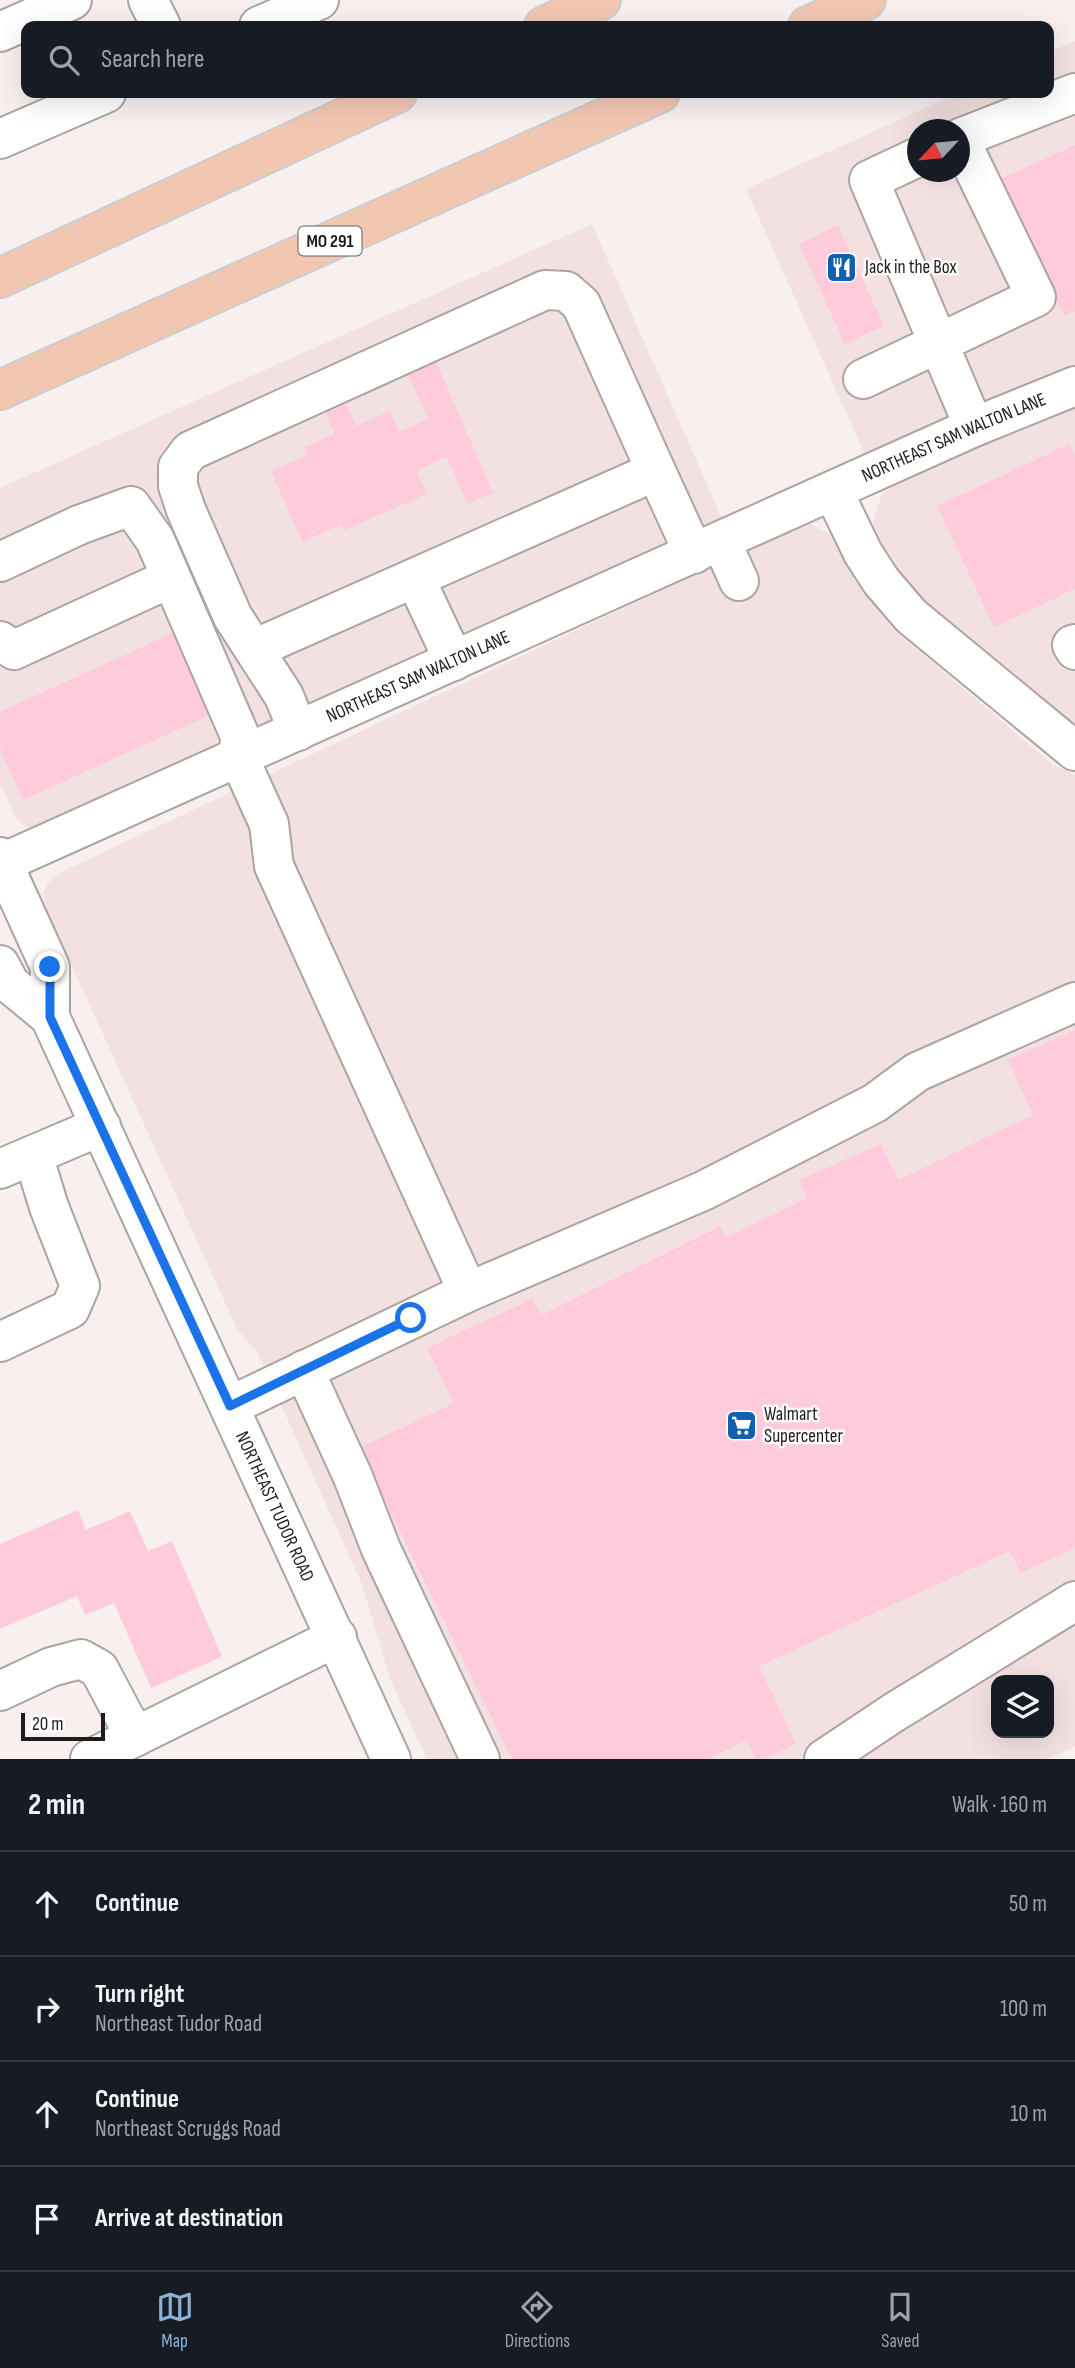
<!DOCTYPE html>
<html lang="en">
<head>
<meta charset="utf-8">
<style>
	body { margin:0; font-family:"Sofia Sans Condensed",sans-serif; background:#242831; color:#f1f3f6 }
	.controls { position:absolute; right:21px; bottom:21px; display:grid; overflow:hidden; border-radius:14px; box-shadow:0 7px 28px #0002 }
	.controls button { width:63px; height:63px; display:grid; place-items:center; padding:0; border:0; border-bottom:2px solid #363941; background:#171b24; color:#f1f3f6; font:35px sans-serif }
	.compass { position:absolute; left:907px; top:119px; width:63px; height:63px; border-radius:50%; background:#171b24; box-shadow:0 7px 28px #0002; rotate:244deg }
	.scale { position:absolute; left:21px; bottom:18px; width:84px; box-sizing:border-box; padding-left:7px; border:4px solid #1e1b1a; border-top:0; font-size:19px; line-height:24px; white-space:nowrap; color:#1e1b1a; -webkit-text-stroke:5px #fff; paint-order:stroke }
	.stop { position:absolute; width:21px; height:21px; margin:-16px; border:5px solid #1a73e8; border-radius:50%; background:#fff }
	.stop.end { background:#1a73e8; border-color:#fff; box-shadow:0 2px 7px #0008 }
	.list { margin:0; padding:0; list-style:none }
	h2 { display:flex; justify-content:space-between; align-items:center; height:91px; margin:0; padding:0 28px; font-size:30px }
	h2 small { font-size:23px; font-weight:400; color:#9ea1a6 }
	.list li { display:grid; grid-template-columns:46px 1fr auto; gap:21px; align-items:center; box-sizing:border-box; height:105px; padding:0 28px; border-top:2px solid #363941 }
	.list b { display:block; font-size:26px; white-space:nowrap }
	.list p { margin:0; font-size:23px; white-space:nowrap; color:#9ea1a6 }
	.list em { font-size:23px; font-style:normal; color:#9ea1a6 }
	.icon { flex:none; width:38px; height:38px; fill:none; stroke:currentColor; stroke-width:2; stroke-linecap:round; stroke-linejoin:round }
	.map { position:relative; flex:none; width:1075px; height:1759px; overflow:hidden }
	.search { position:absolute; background:#171b24; box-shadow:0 7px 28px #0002; left:21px; right:21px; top:21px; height:77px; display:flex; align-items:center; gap:18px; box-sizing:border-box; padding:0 24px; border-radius:14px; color:#9ea1a6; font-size:26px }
	.sheet { height:511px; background:#171b24 }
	nav { display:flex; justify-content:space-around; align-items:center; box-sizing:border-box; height:98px; border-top:2px solid #363941; background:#171b24; font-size:19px; color:#9ea1a6 }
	nav a { display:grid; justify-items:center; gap:4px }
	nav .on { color:#8bb1d6 }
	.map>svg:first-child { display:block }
	.built { fill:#f3e1e1; fill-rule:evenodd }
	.building { fill:#fdcbdc }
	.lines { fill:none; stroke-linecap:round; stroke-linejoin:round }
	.minor-casing { stroke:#aca4a3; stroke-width:42 }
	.major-casing { stroke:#cecdcd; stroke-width:42 }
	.minor { stroke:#fff; stroke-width:38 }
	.major { stroke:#f2c7b2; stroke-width:38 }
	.route { stroke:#1a73e8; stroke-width:9 }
	.labels { text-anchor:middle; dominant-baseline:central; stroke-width:5; stroke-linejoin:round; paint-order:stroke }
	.shield { fill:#fff; stroke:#625f5f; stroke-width:2 }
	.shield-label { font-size:18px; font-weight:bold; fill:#1e1b1a }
	.poi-label { font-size:19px; fill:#1e1b1a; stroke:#fff; text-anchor:start }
	.street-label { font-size:19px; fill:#1e1b1a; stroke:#fff }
</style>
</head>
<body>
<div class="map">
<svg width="1075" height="1759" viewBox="0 0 1075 1759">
	<rect width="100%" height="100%" fill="#f8efef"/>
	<g class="built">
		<path d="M 1075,41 L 1075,366 L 866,457 L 746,189 L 959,93 L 1049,93 L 1049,52 ZM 918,130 L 960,130 L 960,172 L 918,172 Z"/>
		<path d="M 592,224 L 725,525 L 34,830 L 23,825 L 14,814 L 0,783 L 0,488 Z"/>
		<path d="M 1075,401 L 1075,730 L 941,622 L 886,556 L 873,523 L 881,496 L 895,485 Z"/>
		<path d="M 810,524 L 834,536 L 892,628 L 1052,764 L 1075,775 L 1075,1746 L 1047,1759 L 427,1759 L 390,1679 L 362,1584 L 349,1555 L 257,1352 L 237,1329 L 47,911 L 43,894 L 48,883 L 59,873 L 794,528 ZM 996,1680 L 1049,1680 L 1049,1733 L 996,1733 Z"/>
	</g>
	<g class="building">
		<path d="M 1075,145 L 1075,311 L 1064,316 L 1000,179 Z"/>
		<path d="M 838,225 L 884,326 L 845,344 L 799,244 Z"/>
		<path d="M 432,352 L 493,493 L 467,504 L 447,457 L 417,470 L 427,494 L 343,531 L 341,525 L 302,542 L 271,471 L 308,455 L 304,447 L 335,434 L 326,413 L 347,404 L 356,426 L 390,411 L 399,432 L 428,419 L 404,365 Z"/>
		<path d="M 1069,444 L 1075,456 L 1075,589 L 994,627 L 937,506 Z"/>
		<path d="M 173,633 L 210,715 L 23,800 L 0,749 L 0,712 Z"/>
		<path d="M 1075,1030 L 1075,1548 L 1020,1573 L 1010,1551 L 759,1666 L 796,1744 L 764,1759 L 756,1759 L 747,1740 L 708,1759 L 512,1759 L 359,1448 L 454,1403 L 427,1348 L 532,1299 L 541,1315 L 720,1226 L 726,1238 L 807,1198 L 799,1180 L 881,1144 L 898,1180 L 1033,1115 L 1008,1060 Z"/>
		<path d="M 78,1510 L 86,1530 L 130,1511 L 148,1551 L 172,1541 L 222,1657 L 151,1688 L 114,1603 L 85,1615 L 77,1596 L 0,1629 L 0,1544 Z"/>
	</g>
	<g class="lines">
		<defs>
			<g id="minor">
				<path d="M 148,0 L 161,26"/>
				<path d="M 259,26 L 319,0"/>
				<path d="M 0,32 L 72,0"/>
				<path d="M 960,138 L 1075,93"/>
				<path d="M 0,139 L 106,93"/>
				<path d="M 918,157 L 869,180 L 974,427"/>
				<path d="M 863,379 L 1036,297 L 960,140"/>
				<path d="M 833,491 L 863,553 L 881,581 L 911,616 L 1075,751"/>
				<path d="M 721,541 L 739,581"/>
				<path d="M 0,562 L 79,525 L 131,506 L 155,540 L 240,736 L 239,758 L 269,824 L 274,866 L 468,1292"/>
				<path d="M 415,578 L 454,661"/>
				<path d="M 0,641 L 14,650 L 171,578"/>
				<path d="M 1075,644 L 1072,645 L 1075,650"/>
				<path d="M 254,649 L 656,471 L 694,554"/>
				<path d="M 298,731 L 284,696 L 233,617 L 186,510 L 178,486 L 178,467 L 190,451 L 545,290 L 566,291 L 581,304 L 656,471"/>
				<path d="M 0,857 L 50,967 L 50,1017"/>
				<path id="s1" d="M 0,864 L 974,427 L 1075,386"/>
				<path id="s2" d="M 0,965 L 10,984 L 50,1017 L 391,1759"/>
				<path d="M 0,1169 L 101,1126"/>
				<path d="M 0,1342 L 70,1309 L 80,1286 L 49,1207 L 33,1155"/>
				<path d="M 304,1370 L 353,1477 L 381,1549 L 480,1759"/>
				<path d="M 230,1406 L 468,1292 L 703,1191 L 875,1103 L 917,1072 L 1075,1002"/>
				<path d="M 0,1691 L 51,1667 L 81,1659 L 99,1669 L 135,1737"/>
				<path d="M 90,1759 L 337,1637"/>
				<path d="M 824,1759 L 893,1713 L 1075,1601"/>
			</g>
			<g id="major">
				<path d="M 544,26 L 601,0"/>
				<path d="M 808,26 L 866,0"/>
				<path d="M 0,278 L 397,93"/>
				<path d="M 0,390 L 660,93"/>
			</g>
		</defs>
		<use href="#minor" class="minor-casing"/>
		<use href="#major" class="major-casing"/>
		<use href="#minor" class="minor"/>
		<use href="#major" class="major"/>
	</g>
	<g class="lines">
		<path class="route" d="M 50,967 L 50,1017 L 230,1406 L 411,1318"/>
	</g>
	<defs>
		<symbol id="restaurant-square" viewBox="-11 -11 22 22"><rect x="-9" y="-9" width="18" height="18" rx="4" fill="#0f61af" stroke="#fff"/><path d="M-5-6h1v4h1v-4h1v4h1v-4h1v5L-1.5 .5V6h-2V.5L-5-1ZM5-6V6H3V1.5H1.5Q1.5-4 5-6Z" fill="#fff"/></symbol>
		<symbol id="supermarket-square" viewBox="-11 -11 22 22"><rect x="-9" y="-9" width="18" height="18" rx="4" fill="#0f61af" stroke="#fff"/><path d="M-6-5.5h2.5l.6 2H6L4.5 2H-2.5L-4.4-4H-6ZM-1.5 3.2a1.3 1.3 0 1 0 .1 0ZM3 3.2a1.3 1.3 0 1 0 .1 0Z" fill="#fff"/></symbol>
	</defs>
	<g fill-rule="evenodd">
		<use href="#restaurant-square" x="824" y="250" width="35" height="35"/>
		<use href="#supermarket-square" x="724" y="1408" width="35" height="35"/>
	</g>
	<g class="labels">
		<rect class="shield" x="298.5" y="226.5" width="63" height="29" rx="5"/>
		<g class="shield-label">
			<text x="330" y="241">MO 291</text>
		</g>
		<g class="poi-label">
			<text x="865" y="267">Jack in the Box</text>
			<text x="764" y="1414">Walmart<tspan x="764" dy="22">Supercenter</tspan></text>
		</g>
		<g class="street-label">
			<text stroke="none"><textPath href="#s1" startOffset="1045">NORTHEAST SAM WALTON LANE</textPath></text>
			<text stroke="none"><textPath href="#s1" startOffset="458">NORTHEAST SAM WALTON LANE</textPath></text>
			<text stroke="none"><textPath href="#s2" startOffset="612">NORTHEAST TUDOR ROAD</textPath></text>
		</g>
	</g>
</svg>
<div class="controls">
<button><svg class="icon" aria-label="layers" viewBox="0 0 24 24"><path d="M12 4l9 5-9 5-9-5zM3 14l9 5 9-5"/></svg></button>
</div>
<svg class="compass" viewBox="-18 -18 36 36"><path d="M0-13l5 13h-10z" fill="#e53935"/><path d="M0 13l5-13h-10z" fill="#9ea1a6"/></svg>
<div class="scale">20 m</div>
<div class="stop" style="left:411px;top:1318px"></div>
<div class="stop end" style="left:50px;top:967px"></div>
<div class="search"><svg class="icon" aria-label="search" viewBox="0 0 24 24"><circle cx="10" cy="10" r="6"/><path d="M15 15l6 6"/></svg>Search here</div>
</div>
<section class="sheet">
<h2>2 min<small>Walk · 160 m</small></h2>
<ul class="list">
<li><svg class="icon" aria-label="ahead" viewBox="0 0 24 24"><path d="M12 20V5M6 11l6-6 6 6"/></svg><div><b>Continue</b></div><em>50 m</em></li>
<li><svg class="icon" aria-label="right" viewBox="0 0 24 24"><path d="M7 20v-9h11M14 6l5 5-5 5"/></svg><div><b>Turn right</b><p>Northeast Tudor Road</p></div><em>100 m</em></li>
<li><svg class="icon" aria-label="ahead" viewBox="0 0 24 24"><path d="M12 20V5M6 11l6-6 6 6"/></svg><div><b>Continue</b><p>Northeast Scruggs Road</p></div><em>10 m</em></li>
<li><svg class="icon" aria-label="arrive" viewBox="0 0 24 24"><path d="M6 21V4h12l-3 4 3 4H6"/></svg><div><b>Arrive at destination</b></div></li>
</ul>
</section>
<nav>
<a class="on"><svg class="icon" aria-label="map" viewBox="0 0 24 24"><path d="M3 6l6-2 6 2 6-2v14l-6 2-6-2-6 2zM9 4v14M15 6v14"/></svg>Map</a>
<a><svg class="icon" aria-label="directions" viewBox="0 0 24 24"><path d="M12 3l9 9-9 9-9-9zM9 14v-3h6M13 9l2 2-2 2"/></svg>Directions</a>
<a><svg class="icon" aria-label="saved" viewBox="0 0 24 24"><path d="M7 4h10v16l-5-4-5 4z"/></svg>Saved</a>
</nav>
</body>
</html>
